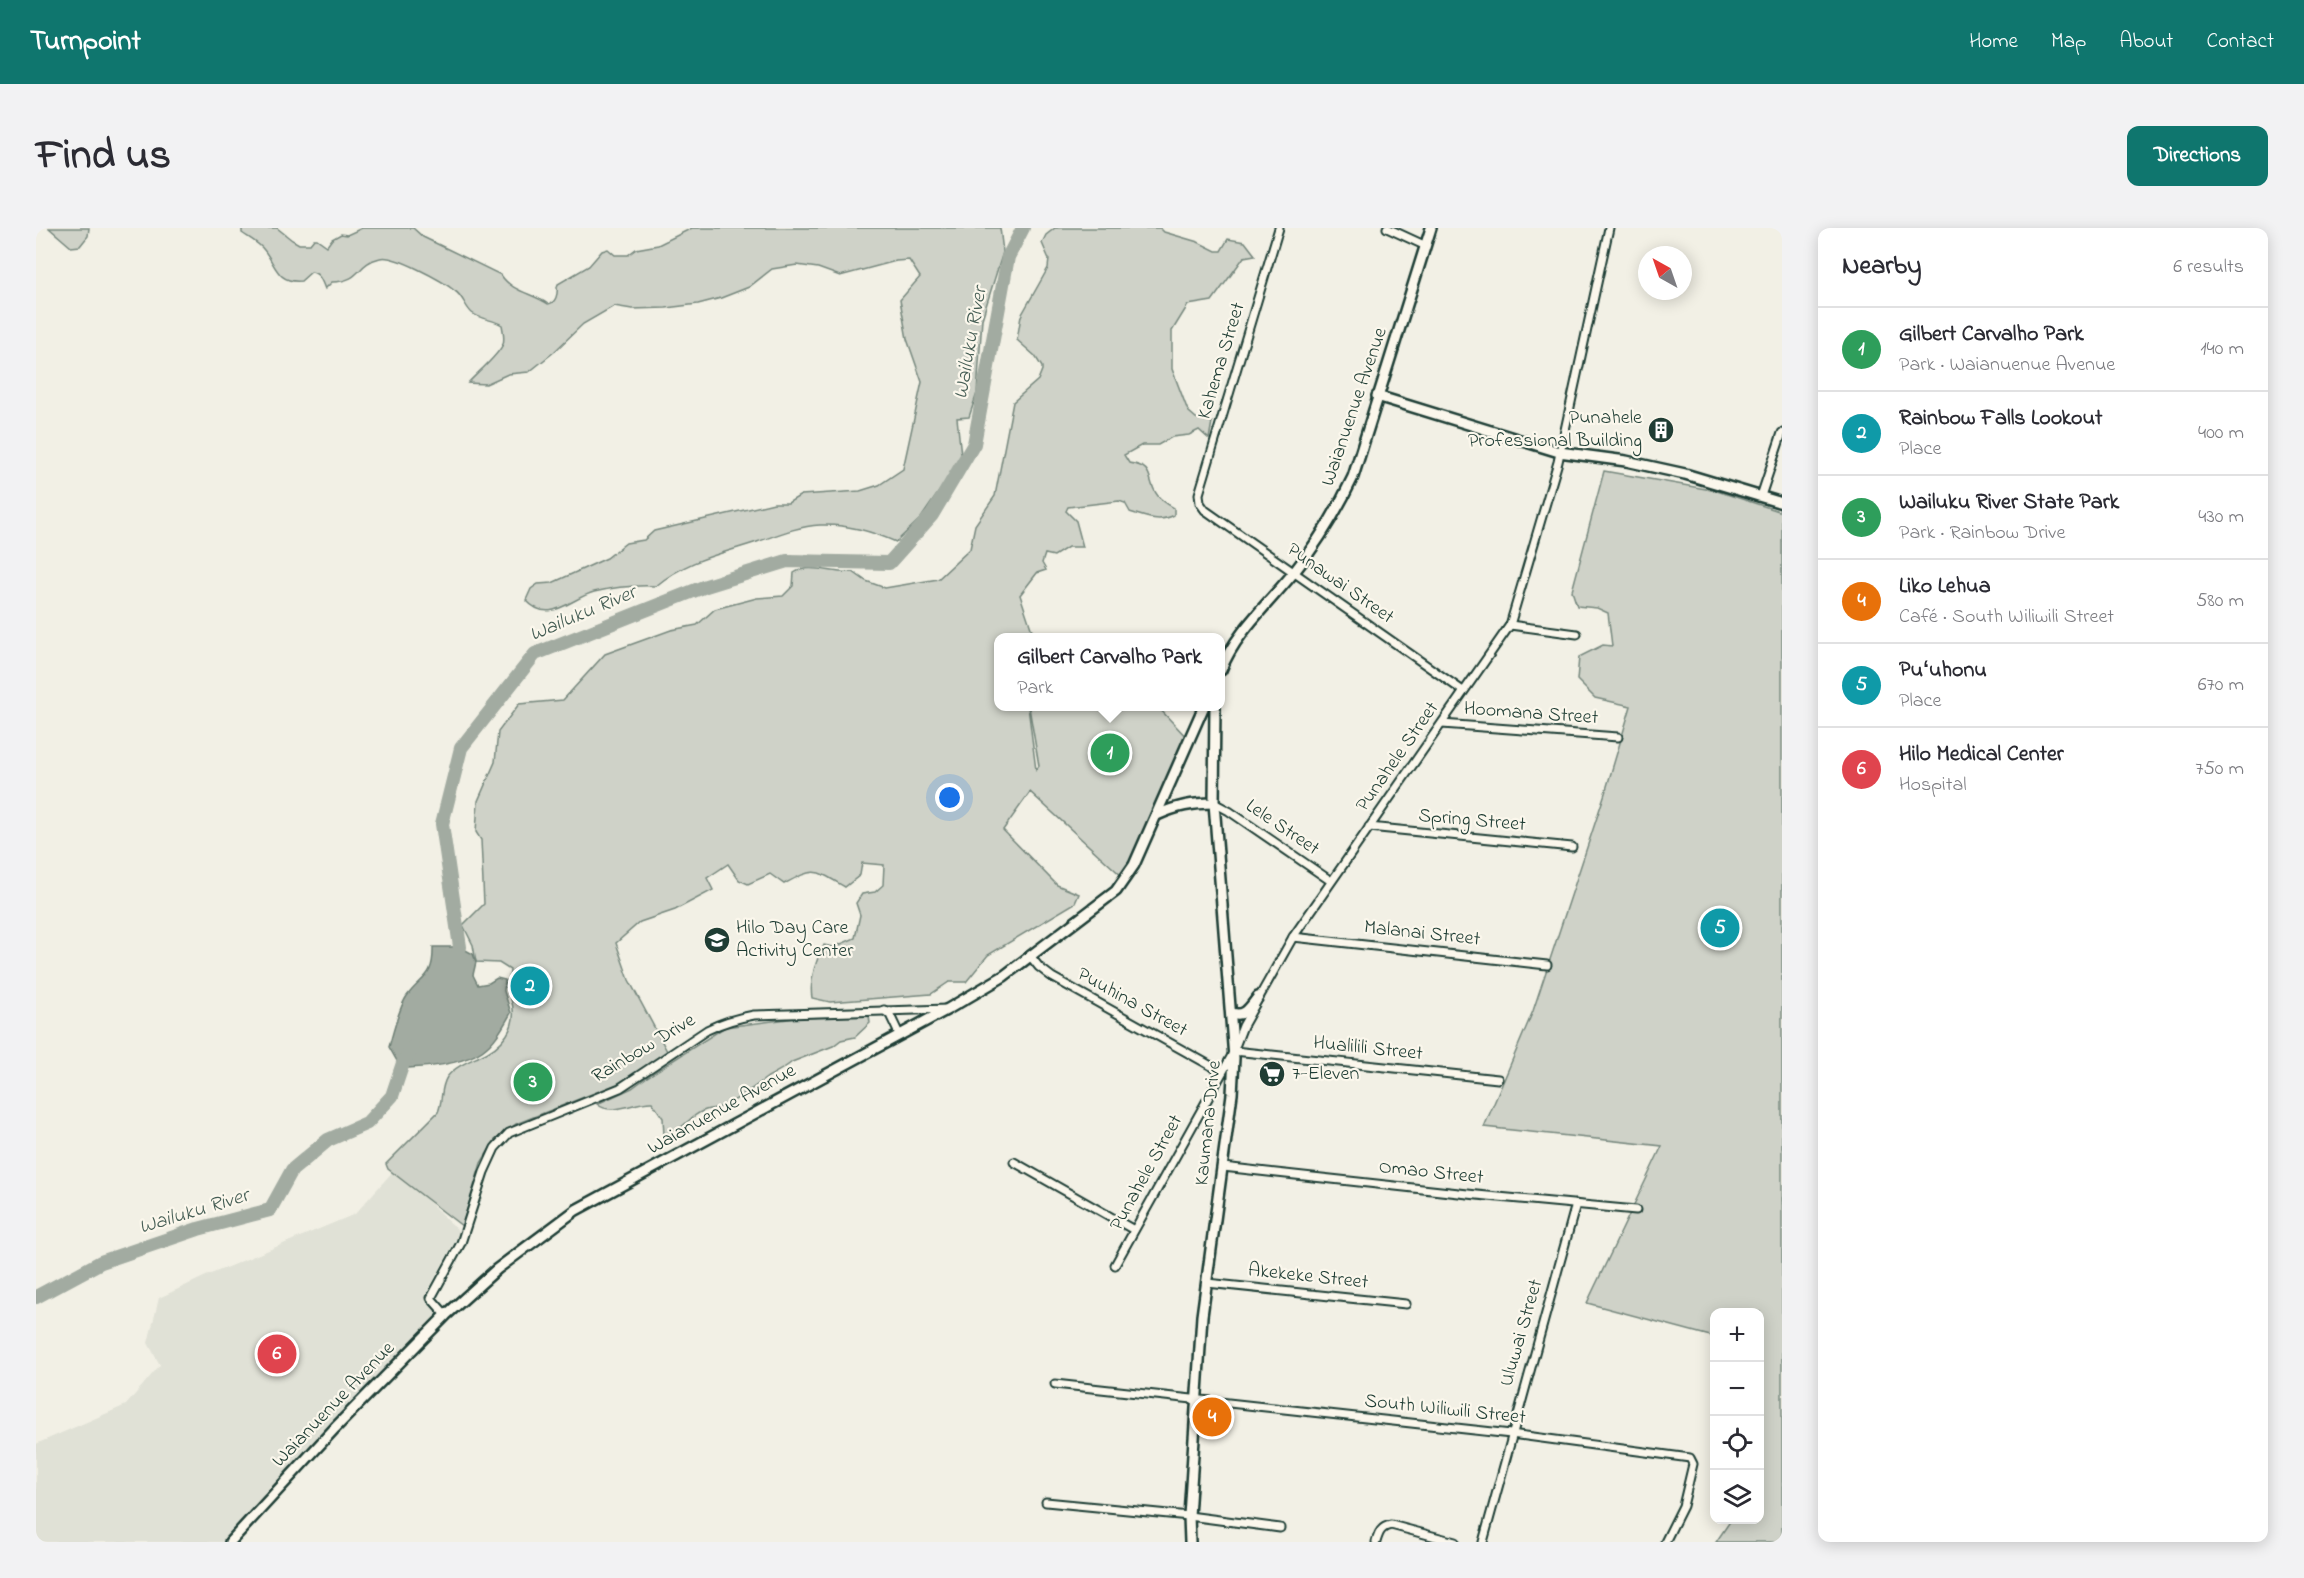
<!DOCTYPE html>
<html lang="en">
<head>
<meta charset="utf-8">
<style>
	body { margin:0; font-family:"Indie Flower",sans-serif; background:#f2f2f3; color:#2b2b33 }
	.controls { position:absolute; right:18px; bottom:18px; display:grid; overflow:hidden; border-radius:12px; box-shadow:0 3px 15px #0003 }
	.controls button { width:54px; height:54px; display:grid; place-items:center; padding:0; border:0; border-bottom:2px solid #e1e1e2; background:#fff; color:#2b2b33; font:30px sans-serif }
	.compass { position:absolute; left:1602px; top:18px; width:54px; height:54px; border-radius:50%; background:#fff; box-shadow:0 3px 15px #0003; rotate:320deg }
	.you { position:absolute; left:914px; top:570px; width:21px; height:21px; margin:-15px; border:4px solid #fff; border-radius:50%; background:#1a73e8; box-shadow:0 0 0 9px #1a73e833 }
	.badge { display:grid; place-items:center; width:39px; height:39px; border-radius:50%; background:#0f766e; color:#fff; font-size:20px; font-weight:700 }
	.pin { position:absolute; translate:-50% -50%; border:3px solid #fff; box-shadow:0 2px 6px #0006 }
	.popup { position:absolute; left:958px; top:405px; width:231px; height:78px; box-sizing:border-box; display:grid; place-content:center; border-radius:12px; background:#fff; filter:drop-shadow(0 2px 4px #0005); font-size:20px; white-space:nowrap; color:#7c7c81 }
	.popup b { font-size:22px; color:#2b2b33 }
	.popup::after { content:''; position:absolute; left:50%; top:100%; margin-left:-12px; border:12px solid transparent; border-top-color:#fff }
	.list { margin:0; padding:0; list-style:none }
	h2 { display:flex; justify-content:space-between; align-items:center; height:78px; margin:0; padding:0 24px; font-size:26px }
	h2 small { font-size:20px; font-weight:400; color:#7c7c81 }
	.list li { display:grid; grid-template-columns:39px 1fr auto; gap:18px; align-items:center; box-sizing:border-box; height:84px; padding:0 24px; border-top:2px solid #e1e1e2 }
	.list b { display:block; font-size:22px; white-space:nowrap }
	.list p { margin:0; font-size:20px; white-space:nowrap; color:#7c7c81 }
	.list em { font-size:20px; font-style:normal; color:#7c7c81 }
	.icon { flex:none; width:33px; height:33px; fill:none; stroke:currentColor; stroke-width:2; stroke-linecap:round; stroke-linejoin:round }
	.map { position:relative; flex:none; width:1746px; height:1314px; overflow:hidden; border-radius:12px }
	header { display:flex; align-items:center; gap:36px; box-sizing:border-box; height:84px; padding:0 30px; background:#0f766e; color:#fff }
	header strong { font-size:28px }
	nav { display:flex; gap:33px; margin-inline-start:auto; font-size:21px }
	.intro { display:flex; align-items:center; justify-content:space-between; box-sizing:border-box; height:144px; padding:0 36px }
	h1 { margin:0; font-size:42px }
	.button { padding:15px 27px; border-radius:12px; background:#0f766e; color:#fff; font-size:21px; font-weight:700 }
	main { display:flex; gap:36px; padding:0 36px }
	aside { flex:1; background:#fff; border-radius:12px; box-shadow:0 3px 15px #0003 }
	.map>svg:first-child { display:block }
	.built { fill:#e0e1d6 }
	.green { fill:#cfd2c8; stroke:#77887e; stroke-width:1.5 }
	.water { fill:#a2aba1; stroke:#6e7f75; stroke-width:1.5 }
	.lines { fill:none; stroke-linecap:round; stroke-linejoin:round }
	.river { stroke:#a2aba1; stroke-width:14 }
	.street-casing { stroke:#1f3d34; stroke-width:11 }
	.secondary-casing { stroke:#1f3d34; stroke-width:14 }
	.street { stroke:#fbf7ec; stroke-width:7 }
	.secondary { stroke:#fbf7ec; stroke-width:9 }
	.labels { text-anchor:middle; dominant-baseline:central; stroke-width:4.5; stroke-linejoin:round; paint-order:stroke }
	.street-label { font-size:20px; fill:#1f3d34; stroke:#fbf7ec }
	.poi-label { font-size:20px; fill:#1f3d34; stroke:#fbf7ec; text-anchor:start }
	.water-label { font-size:21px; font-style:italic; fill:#465e55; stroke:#fbf7ec }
</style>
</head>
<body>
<header>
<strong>Turnpoint</strong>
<nav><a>Home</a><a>Map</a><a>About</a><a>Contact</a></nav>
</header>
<div class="intro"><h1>Find us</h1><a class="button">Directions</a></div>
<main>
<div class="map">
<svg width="1746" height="1314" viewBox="0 0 1746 1314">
	<rect width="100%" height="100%" fill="#f2f0e5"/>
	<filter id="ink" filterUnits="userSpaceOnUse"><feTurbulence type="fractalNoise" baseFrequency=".0167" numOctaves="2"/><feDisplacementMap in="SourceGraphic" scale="12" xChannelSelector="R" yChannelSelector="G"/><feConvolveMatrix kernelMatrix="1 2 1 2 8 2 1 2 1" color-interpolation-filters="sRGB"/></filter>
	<g filter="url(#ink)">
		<path class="built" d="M 359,941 L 424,1004 L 388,1070 L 403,1087 L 310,1179 L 188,1314 L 0,1314 L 0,1216 L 90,1177 L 124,1137 L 112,1115 L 123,1070 L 170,1048 L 319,986 Z"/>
		<g class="green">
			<path d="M 13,0 L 53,0 L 52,8 L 44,18 L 35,19 Z"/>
			<path d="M 206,0 L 241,0 L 256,12 L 263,16 L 274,16 L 278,11 L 281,11 L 291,18 L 296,11 L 305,6 L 311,7 L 326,0 L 377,0 L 387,9 L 465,47 C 476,64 496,65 512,76 C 520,75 522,66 521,59 L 522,56 L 553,38 L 566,23 L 572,21 L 579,27 L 592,27 L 600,21 L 622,17 L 656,0 L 964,0 L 967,24 L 946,91 L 941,165 L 933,189 L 921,190 L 925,227 L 922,236 L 885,290 L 860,314 C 838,304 810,296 784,297 C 763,298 741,307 721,314 C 682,327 653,331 620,358 C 599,357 579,359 558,364 C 535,370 513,398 490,372 L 495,361 L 502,356 L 516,355 L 571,330 L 590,315 L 608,312 L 618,303 L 738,275 L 752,275 L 765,267 L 824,263 L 843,257 L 867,241 L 886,154 L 871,111 L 864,72 L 884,49 L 873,32 L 860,33 L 804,48 L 782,40 L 761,37 L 736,41 L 713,59 L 685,70 L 662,76 L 630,80 L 596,81 L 578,78 L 547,96 L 518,124 L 493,144 L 472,146 L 450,156 L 432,155 C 441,145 463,127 467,116 C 469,110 467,102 466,97 C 457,91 445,92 436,85 C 429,79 427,68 419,63 C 407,53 358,26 344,30 C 319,36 327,53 296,54 L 289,61 C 286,54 284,45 275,44 L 265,53 C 241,55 240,37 228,22 C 223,15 213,10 206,5 Z"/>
			<path d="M 1019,0 L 1124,0 L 1128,4 L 1162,14 L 1180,23 L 1185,23 L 1192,11 L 1209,14 L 1219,27 L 1208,29 L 1176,73 L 1152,77 L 1136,103 L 1136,141 L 1152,183 L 1160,190 L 1176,194 L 1173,211 L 1163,202 L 1153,207 L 1136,209 L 1122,217 L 1106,217 L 1088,227 L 1093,235 C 1121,239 1109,252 1122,268 C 1126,273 1133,277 1138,280 L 1138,287 C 1124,295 1109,289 1094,284 L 1089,275 L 1083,273 L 1032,279 L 1030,283 L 1040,293 L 1047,319 L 1032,319 L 1018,328 L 1009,326 L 1006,335 L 1010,342 L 1001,345 L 984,367 L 998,409 L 963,410 L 963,478 L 992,479 L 1000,542 L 1003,538 L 993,479 L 1122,479 L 1153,512 L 1089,651 L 994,564 L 967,602 L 1021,657 L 1043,666 L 1039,675 L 952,727 L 930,754 L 913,754 L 895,766 L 794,774 L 776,770 C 773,751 779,734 788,717 L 798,719 L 819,710 L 824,687 L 820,675 L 826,666 L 839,664 L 847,657 L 848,637 L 826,635 L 824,647 L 809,659 C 779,641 779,639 748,656 L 734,646 L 712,656 L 703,652 L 692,636 L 671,650 L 677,662 L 639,682 L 604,694 L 580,715 L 593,752 L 632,825 L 581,856 L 480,896 L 459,912 L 445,935 L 426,998 L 352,941 L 350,936 L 402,884 C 407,873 404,860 411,849 C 419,839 431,834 442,829 C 466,819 484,799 475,771 C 474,765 470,760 468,754 L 473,752 L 474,742 L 463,735 L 440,734 L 437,717 L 427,697 L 448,676 L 445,612 L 440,604 L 442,573 L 459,534 L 462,504 L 483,476 L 527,472 L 569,426 L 635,402 L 661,397 L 679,381 L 721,370 L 747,368 L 757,358 L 758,345 C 773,334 799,347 817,344 L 830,353 L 849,360 L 902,351 L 934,321 L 939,297 L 959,268 L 977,174 L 1002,152 L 1006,142 L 1006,139 L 999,128 L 981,112 L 985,88 L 1012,40 L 1013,31 L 1006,15 L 1010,7 Z"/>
			<path d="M 1568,243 L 1681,263 L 1746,284 L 1746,1314 L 1680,1314 L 1695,1292 L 1724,1292 L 1724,1250 L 1725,1247 L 1724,1246 L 1724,1084 L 1678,1084 L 1678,1109 L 1551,1075 L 1626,918 L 1448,899 L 1497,783 L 1569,565 L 1595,478 L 1559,470 L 1541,452 L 1543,429 L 1567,417 L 1576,418 L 1572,385 L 1561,380 L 1541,378 L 1536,363 Z"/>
			<path d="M 827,787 L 833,788 L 834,795 L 819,809 L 805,812 L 797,818 L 756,834 C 748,841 738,845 729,851 C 714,862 702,872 685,879 C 679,881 673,880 667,883 C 653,888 644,906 628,907 L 627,890 L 616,874 C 599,873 576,889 561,876 L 596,860 L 611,849 L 689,799 L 768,789 Z"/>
		</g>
		<path class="water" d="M 397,719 L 424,719 L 437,726 L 440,734 L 437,747 L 442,757 L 453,755 L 461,750 L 469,752 L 468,763 L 475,785 C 467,799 459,814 446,823 C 427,836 395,839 372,840 L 361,833 L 353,819 C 357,805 363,779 371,768 C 386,748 398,750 397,719 Z"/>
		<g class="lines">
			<g class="river">
				<path d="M 419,736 L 424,719 L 406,596 L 425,520 L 499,426 L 670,358 L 751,333 L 853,335 L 896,287 L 938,216 L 972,29 L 987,0"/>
				<path d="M 0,1069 L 65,1034 L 162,1001 L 234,982 L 256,942 L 292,912 L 331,895 L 356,868 L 367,835 L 377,819"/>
			</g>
			<defs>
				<g id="street">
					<path d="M 1243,0 L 1163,266 L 1164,275 L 1169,282 L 1427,463"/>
					<path d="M 1351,0 L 1390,18"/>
					<path d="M 1725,268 L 1746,205"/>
					<path d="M 1474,397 L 1541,406"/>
					<path d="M 1406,496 L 1582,509"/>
					<path d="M 1178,575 L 1193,583 L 1295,653"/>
					<path d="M 1333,599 L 1536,619"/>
					<path d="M 1257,709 L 1511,737"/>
					<path d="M 995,729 L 1003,739 L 1016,749 L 1186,844"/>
					<path d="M 848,782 L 854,787 L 863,806"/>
					<path d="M 1198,823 L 1462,851"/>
					<path d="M 978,934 L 1098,1002"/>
					<path d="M 1187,939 L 1441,967 L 1600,982"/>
					<path d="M 1079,1037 L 1195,829 L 1207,798 L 1257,709 L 1474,397 L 1522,234 L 1573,0"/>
					<path d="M 1171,1055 L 1370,1076"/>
					<path d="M 410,1087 L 395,1070 L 425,1015 L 448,944 L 459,920 L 473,905 L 584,860 L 671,802 C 687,794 701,790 718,787 L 912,781"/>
					<path d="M 1019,1156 L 1475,1206 L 1654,1230 L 1657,1236 L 1647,1278 L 1629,1314"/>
					<path d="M 1010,1274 L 1153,1288 L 1244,1300"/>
					<path d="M 1340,1314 C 1343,1304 1345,1299 1355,1297 L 1419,1314"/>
					<path d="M 1447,1314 L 1540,976"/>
				</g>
				<g id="secondary">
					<path d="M 1341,168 L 1523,224 L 1590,233 L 1649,246 L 1746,275"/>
					<path d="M 1185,442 C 1198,406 1235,373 1259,343 C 1283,313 1301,283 1317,249 L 1395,0"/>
					<path d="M 1121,587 C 1141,578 1156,575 1178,575"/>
					<path d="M 1196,785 C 1209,790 1215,778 1222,769"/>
					<path d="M 194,1314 L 299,1200 L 410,1087 L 461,1041 L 540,982 L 912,781 L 968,748 L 1080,663 L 1098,637 L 1168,478"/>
					<path d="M 1154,1314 L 1153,1288 L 1166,1088 L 1196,866 L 1198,830 L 1178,575 L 1179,478"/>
				</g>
			</defs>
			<use href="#street" class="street-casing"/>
			<use href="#secondary" class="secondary-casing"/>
			<use href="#street" class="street"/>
			<use href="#secondary" class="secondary"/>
		</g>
	</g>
	<defs>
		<symbol id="building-disc" viewBox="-11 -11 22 22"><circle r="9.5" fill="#1f3d34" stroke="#fbf7ec"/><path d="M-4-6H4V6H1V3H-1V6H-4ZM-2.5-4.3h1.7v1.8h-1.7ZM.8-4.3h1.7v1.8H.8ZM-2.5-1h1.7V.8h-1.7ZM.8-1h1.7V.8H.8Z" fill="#fff"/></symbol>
		<symbol id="school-disc" viewBox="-11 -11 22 22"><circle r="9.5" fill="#1f3d34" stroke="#fbf7ec"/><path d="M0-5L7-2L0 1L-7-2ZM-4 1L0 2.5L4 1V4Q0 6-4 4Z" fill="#fff"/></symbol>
		<symbol id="supermarket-disc" viewBox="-11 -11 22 22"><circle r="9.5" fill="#1f3d34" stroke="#fbf7ec"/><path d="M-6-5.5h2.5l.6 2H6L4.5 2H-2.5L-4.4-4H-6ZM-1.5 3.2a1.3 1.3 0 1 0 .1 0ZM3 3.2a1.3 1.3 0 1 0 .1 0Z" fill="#fff"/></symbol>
	</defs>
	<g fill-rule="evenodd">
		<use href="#building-disc" x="1610" y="187" width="30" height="30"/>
		<use href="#school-disc" x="666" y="697" width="30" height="30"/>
		<use href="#supermarket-disc" x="1221" y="831" width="30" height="30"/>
	</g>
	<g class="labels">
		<g class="street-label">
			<text transform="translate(1186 133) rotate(-73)">Kahema Street</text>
			<text transform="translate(1319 179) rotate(-71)">Waianuenue Avenue</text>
			<text transform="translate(1304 356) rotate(35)">Punawai Street</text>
			<text transform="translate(1495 486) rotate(4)">Hoomana Street</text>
			<text transform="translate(1362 529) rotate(-55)">Punahele Street</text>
			<text transform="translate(1436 593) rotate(5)">Spring Street</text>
			<text transform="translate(1246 600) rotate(34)">Lele Street</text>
			<text transform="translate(1386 706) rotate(6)">Malanai Street</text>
			<text transform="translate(1096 775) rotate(29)">Puuhina Street</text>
			<text transform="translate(608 821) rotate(-31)">Rainbow Drive</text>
			<text transform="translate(1332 821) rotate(6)">Hualilili Street</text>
			<text transform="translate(686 882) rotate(-29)">Waianuenue Avenue</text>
			<text transform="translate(1173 895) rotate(-84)">Kaumana Drive</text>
			<text transform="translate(1111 945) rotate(-61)">Punahele Street</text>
			<text transform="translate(1395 945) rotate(6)">Omao Street</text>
			<text transform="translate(1272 1049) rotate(6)">Akekeke Street</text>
			<text transform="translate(1486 1105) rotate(-74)">Uluwai Street</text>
			<text transform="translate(298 1177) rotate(-46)">Waianuenue Avenue</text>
			<text transform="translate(1409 1182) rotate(6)">South Wiliwili Street</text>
		</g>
		<g class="poi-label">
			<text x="1606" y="190" text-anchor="end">Punahele<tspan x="1606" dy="23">Professional Building</tspan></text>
			<text x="700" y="700">Hilo Day Care<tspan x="700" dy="23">Activity Center</tspan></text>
			<text x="1256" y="846">7-Eleven</text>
		</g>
		<g class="water-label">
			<text transform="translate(935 115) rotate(-80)">Wailuku River</text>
			<text transform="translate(547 386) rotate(-23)">Wailuku River</text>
			<text transform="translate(158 984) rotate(-17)">Wailuku River</text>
		</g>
	</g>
</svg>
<div class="controls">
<button>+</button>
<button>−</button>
<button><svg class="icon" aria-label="locate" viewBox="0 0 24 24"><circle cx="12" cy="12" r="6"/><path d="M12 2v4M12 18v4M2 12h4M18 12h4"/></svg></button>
<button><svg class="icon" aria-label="layers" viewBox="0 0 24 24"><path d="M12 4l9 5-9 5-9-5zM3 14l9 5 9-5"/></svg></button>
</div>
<svg class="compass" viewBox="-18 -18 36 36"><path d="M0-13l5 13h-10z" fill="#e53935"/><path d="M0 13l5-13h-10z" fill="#7c7c81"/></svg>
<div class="you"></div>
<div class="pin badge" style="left:1074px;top:525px;background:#2e9e5b">1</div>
<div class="popup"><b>Gilbert Carvalho Park</b>Park</div>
<div class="pin badge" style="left:494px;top:758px;background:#0f9aa8">2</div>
<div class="pin badge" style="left:497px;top:854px;background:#2e9e5b">3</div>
<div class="pin badge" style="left:1176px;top:1189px;background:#e8710a">4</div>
<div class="pin badge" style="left:1684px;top:700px;background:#0f9aa8">5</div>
<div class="pin badge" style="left:241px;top:1126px;background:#e0444e">6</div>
</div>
<aside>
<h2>Nearby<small>6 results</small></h2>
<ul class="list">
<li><span class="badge" style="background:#2e9e5b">1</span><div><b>Gilbert Carvalho Park</b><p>Park · Waianuenue Avenue</p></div><em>140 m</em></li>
<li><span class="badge" style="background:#0f9aa8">2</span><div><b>Rainbow Falls Lookout</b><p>Place</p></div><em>400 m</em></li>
<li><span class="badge" style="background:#2e9e5b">3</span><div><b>Wailuku River State Park</b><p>Park · Rainbow Drive</p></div><em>430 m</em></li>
<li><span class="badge" style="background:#e8710a">4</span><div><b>Liko Lehua</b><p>Café · South Wiliwili Street</p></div><em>580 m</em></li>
<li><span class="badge" style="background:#0f9aa8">5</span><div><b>Puʻuhonu</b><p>Place</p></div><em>670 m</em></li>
<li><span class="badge" style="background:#e0444e">6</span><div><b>Hilo Medical Center</b><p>Hospital</p></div><em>750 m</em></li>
</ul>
</aside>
</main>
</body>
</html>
